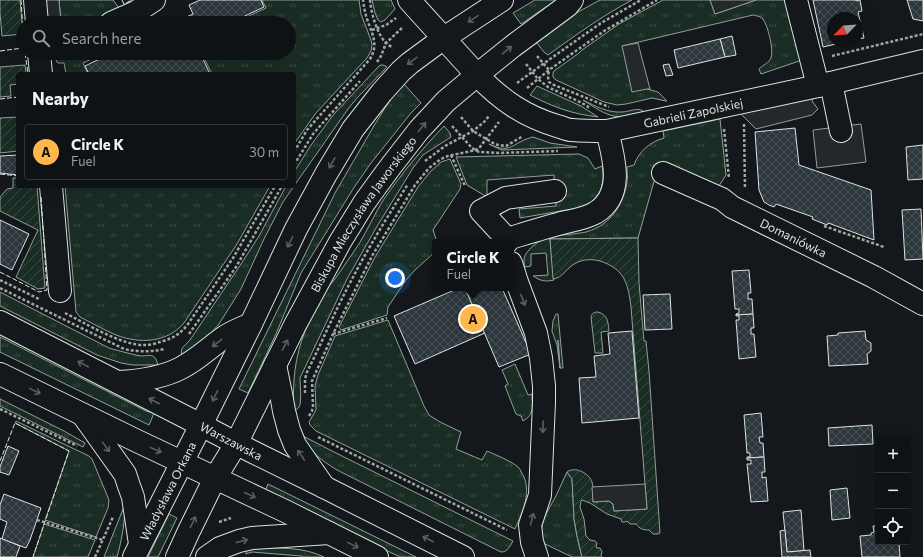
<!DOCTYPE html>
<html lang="en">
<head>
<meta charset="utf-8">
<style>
	body { margin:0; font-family:Commissioner,sans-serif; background:#181b1e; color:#f1f3f6 }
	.controls { position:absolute; right:12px; bottom:12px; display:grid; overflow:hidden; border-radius:4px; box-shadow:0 4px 16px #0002 }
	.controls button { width:36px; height:36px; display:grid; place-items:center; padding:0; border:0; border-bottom:1px solid #2f3234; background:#0f1215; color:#f1f3f6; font:20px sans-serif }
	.compass { position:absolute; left:827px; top:12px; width:36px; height:36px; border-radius:50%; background:#0f1215; box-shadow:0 4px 16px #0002; rotate:245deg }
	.you { position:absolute; left:395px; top:278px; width:14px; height:14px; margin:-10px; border:3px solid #fff; border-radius:50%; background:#1a73e8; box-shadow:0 0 0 6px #1a73e833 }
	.badge { display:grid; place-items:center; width:26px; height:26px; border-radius:50%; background:#ffb74d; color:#111; font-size:13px; font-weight:700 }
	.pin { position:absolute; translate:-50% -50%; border:2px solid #fff; box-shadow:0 1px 4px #0006 }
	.popup { position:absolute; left:432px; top:239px; width:82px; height:52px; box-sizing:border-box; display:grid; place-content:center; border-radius:4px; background:#0f1215; filter:drop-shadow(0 1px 3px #0005); font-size:13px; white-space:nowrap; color:#9b9ea0 }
	.popup b { font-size:15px; color:#f1f3f6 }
	.popup::after { content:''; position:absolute; left:50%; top:100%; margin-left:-8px; border:8px solid transparent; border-top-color:#0f1215 }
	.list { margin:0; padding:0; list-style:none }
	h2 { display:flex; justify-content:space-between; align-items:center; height:52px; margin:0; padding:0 16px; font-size:17px }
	h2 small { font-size:13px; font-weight:400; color:#9b9ea0 }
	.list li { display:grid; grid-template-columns:26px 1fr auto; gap:12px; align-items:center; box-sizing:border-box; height:56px; margin:0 8px 8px; padding:0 8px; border:1px solid #2f3234; border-radius:4px }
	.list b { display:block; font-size:15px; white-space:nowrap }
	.list p { margin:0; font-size:13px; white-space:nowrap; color:#9b9ea0 }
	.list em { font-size:13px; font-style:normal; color:#9b9ea0 }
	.icon { flex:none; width:22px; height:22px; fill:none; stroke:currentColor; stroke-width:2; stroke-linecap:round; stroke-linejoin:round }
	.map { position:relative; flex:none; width:923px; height:557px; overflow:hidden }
	.search { position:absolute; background:#0f1215; box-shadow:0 4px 16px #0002; left:16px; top:16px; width:280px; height:44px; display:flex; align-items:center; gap:10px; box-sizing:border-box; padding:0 14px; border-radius:22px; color:#9b9ea0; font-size:15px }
	.panel { position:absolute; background:#0f1215; box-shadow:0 4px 16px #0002; left:16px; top:72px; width:280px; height:116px; border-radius:4px }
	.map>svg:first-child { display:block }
	.grass { fill:url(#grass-tufts); stroke:#939e99 }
	.garden { fill:url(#garden-furrows); stroke:#939e99 }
	.parking { fill:#24282b; stroke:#939e99 }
	.building { fill:url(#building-cross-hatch); stroke:#d8e6dc }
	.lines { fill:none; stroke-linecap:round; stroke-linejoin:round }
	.minor-casing { stroke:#d8e6dc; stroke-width:24 }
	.major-casing { stroke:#d8e6dc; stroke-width:24 }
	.path { stroke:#9da8a2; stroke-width:2.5; stroke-dasharray:3 2; stroke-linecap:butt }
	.minor { stroke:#14181c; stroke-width:22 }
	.major { stroke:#14181c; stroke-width:22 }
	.fence { stroke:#d8e6dc; stroke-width:1; stroke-dasharray:5 2; stroke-linecap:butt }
	.oneway { stroke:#59605f }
	.labels { text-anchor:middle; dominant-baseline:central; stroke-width:3; stroke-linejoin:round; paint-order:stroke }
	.street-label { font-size:12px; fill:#d8e6dc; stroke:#14181c }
</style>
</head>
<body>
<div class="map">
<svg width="923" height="557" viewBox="0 0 923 557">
	<defs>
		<pattern id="grass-tufts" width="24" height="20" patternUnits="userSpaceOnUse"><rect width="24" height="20" fill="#1a2d24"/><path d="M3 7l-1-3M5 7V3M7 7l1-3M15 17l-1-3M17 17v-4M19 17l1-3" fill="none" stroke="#3b4b43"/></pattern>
		<pattern id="garden-furrows" width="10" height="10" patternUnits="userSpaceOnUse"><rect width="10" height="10" fill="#1a2d24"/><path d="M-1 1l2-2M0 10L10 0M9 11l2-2" fill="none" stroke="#3b4b43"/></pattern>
		<pattern id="building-cross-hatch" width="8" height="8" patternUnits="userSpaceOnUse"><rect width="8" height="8" fill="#2c363c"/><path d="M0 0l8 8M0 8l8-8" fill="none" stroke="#4a5358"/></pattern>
	</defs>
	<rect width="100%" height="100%" fill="#14181c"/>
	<g class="grass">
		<path d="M 59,0 L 113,0 L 119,8 L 88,23 L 61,23 Z"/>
		<path d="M 262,0 L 359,0 L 361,14 L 371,40 L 372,45 L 371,51 L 367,58 L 316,113 L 294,144 L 294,74 L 212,74 L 204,58 L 211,54 L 211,53 L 289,53 L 289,23 L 234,23 L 266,8 Z"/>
		<path d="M 372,0 L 391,0 L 395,9 L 385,20 L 381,22 L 378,20 L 375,13 Z"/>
		<path d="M 535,0 L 556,0 L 521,24 L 513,13 Z"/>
		<path d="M 600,0 L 632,0 C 602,16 576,35 548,55 L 544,52 L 536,42 L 578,12 Z"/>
		<path d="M 663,0 L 710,0 L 715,14 L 756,0 L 792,0 L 805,59 L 761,74 L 759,69 C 763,65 769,63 771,58 C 774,51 768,24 762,18 C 759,16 757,16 753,15 L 622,46 L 647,89 L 658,92 L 667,101 L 666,101 L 652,98 L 626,104 L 617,105 L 604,102 L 556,80 L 553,77 L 553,73 L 554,71 L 579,53 L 582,50 L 619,24 Z"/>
		<path d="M 69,53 L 105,53 L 83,63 L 88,74 L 66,74 L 64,63 L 58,63 L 56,61 L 58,58 Z"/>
		<path d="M 381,65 L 383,65 L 387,67 L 357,98 L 348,109 L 294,186 L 294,172 L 311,145 L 334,114 L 379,66 Z"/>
		<path d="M 404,84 L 421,103 L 411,113 L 371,163 L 355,186 L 301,273 L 276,334 L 248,393 L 239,389 L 335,193 L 375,124 L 390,100 Z"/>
		<path d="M 537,86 L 581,106 L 598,117 C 572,114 553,107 530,95 Z"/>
		<path d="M 583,100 C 595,106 608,113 622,112 C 629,112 637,107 643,111 L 645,114 C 614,120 609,117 583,100 Z"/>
		<path d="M 720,119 L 726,175 L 717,189 L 655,178 L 638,238 L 550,239 L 554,280 C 546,282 540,281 533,276 L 548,275 L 546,253 L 531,254 L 531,266 L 525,267 C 523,260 524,255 529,250 C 543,233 567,236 586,232 C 592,230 598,228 603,224 C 616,215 625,198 627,182 C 628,177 627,172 627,167 L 634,165 C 639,151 650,142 664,138 L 663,131 Z"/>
		<path d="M 444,126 L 450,133 L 451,137 L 423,155 L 413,168 L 376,228 L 347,279 L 300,378 C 300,384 302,404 299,407 C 299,408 294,411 294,411 C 291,363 301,332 325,291 C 328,286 332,283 335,279 C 343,267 351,256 359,244 C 368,229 375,213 384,199 C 402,173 422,149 444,126 Z"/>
		<path d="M 533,137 L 550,143 L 577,147 L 502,150 L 499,149 L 489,144 C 512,155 512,142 533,137 Z"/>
		<path d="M 579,154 L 588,158 L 595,169 L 602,166 C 606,186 598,203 578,208 L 520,218 L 519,209 L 556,206 L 554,175 L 487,180 L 487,197 L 467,185 L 456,157 Z"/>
		<path d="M 450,159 L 461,184 L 460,189 L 433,230 L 437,242 L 435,242 L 435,252 L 415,270 L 406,280 L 388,307 L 387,315 L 341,330 L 339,327 L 375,257 L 418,187 L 430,172 L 441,162 Z"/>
		<path d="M 65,186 L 270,186 L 237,244 L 184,323 C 167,343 140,344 116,335 C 104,330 92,323 80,317 L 76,312 Z"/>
		<path d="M 286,186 L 294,186 L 283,202 L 264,239 L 241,289 L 219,324 L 203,342 L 182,358 C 180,346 183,348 190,340 L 243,261 L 259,236 Z"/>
		<path d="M 0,292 L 109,348 C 120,351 130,354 141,356 C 145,356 151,354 154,357 C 156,358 157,362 158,365 L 133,365 L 121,363 L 97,355 L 0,306 Z"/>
		<path d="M 556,314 L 558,314 L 563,368 L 560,368 L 558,340 L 560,368 L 557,345 L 552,331 L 553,321 Z"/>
		<path d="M 388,320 L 424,406 L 429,415 L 440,422 L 461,432 L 456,449 L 482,460 L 487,451 C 494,454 513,462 518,467 C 521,470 522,474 524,477 C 531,495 522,513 515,529 L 316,431 L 310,425 L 309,422 L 316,410 L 315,386 L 318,375 L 335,336 Z"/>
		<path d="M 0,337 L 146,411 L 154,413 L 149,425 L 0,352 Z"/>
		<path d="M 515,364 L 528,395 L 532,394 C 532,406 535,414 523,421 L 521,416 L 516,414 L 505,386 L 508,384 L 502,370 Z"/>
		<path d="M 0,399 L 64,431 L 85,443 L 83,447 L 0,406 Z"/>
		<path d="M 16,421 L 89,456 L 92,459 L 109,500 L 108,508 L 96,537 L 45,520 L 69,451 L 15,423 Z"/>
		<path d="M 301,435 L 334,452 L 513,541 C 510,546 508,552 501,552 L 337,470 C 321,460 310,452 301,435 Z"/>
		<path d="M 567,472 L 572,478 L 574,519 L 577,536 L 582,557 L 572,557 L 541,542 C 539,526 547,511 555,498 C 559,489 563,481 567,472 Z"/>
		<path d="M 268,484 L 408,553 L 416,557 L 400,557 L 265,491 Z"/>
		<path d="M 125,504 C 125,522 122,539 117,557 L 104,557 Z"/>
		<path d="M 169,514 L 177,518 L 158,557 L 148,557 Z"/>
		<path d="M 44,524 L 95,540 L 88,557 L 33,557 Z"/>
		<path d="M 258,548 C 280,548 304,547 324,557 L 303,557 L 301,556 L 252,552 L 246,554 L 246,550 Z"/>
	</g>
	<g class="garden">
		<path d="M 0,0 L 20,0 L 23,34 L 2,36 L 0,13 Z"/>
		<path d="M 25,65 L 26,74 L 18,74 L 18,84 L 10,85 L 11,96 L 0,97 L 0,67 Z"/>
		<path d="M 18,117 L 18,151 L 0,153 L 0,118 Z"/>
		<path d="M 13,178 L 18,178 L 18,186 L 37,186 L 45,288 L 38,289 L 16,277 L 38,230 L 0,211 L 0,197 L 7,189 L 13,188 Z"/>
		<path d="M 638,238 L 639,283 L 644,341 L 646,341 L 649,371 L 660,533 L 658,534 L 653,534 L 649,530 C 643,530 640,529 636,524 L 630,524 L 627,521 L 625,522 L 622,522 L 621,519 L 607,514 L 590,503 L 582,500 L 581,501 L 580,507 L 584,519 L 586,536 L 590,540 L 595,541 L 597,543 L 596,547 L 597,548 L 600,548 L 602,552 L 601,555 L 602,557 L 582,557 L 577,536 L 574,519 L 572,479 L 567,472 C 575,466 589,473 592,482 C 594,488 593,496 593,502 L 609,501 L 613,504 L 614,511 L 647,509 L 631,307 C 628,284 625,269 600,261 C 593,259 583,259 576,263 C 567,267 563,278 553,279 L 550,239 Z"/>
		<path d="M 598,312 C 608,315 608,322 609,331 L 601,332 L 603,353 L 595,353 L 591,317 C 592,313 594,312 598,312 Z"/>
	</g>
	<g class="parking">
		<path d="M 42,0 L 59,0 L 61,23 L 43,23 Z"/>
		<path d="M 710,0 L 756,0 L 715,14 Z"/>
		<path d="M 638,43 L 650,89 L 647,89 L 632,92 L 622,46 Z"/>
		<path d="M 814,97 L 812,101 L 818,109 L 812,115 L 756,129 L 740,113 Z"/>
		<path d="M 861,124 L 866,162 L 817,168 L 813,130 Z"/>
		<path d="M 645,484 L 647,509 L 614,511 L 613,504 L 609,501 L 593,502 L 592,487 Z"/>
	</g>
	<g class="building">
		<path d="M 200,0 L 261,0 L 264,7 L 230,23 L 174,23 L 193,14 L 189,5 Z"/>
		<path d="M 813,0 L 856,0 L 856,1 L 860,0 L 862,11 L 858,12 L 864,38 L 857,39 L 857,18 L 833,18 L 833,42 L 845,42 L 823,47 Z"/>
		<path d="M 907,0 L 923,0 L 923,21 L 913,19 Z"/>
		<path d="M 732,36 L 736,55 L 725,57 L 720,39 Z"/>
		<path d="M 720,39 L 725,57 L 678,68 L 674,50 Z"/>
		<path d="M 112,53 L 210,53 L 202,57 L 210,74 L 89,74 L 85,66 Z"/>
		<path d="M 669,64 L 673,75 L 666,76 L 663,65 Z"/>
		<path d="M 795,128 L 799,165 L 871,190 L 874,240 L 831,224 L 828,223 L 827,225 L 812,219 L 813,217 L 776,204 L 774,207 L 769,205 L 764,202 L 759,190 L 755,132 Z"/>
		<path d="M 923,145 L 923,179 L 908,180 L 906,147 Z"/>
		<path d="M 18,155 L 18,175 L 0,173 L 0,156 Z"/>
		<path d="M 921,209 L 923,259 L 905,260 L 902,210 Z"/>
		<path d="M 0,220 L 29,234 L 12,270 L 0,264 Z"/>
		<path d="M 749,270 L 751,293 L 748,293 L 748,299 L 752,299 L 753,314 L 736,315 L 736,314 L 739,313 L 739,309 L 735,309 L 732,271 Z"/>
		<path d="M 459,288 L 465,288 L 485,333 L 415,364 L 394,316 Z"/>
		<path d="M 465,288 L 502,288 L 531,354 L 499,367 Z"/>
		<path d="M 670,294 L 672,329 L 645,330 L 643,295 Z"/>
		<path d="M 753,314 L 754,328 L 751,328 L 751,334 L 754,334 L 756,357 L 739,359 L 736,320 L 739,320 L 739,316 L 736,316 L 736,315 Z"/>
		<path d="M 632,331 L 639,418 L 582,423 L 579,378 L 596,377 L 594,356 L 610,354 L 608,333 Z"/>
		<path d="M 865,331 L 866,340 L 871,343 L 871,351 L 867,354 L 868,364 L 829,366 L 827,336 L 838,335 L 838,333 Z"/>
		<path d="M 761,413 L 763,437 L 759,437 L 760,443 L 763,443 L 764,457 L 747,458 L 747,457 L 750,457 L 750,453 L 747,453 L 744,415 Z"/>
		<path d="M 872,425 L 873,444 L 829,446 L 828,428 Z"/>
		<path d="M 8,446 L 19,451 L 9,475 L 0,472 L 0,467 Z"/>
		<path d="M 764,457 L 765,472 L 762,472 L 762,478 L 766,477 L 768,501 L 751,502 L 747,464 L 751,464 L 751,460 L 747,460 L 747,458 Z"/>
		<path d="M 847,488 L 850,518 L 832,520 L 830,490 Z"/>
		<path d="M 4,494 L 41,508 L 30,540 L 26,548 L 2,539 L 7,522 L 0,519 L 0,505 Z"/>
		<path d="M 801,510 L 804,551 L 787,552 L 783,512 Z"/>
		<path d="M 873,526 L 878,526 L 878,542 L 899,542 L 900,557 L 862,557 L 860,536 L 871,535 L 871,533 L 874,532 Z"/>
		<path d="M 785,530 L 787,552 L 810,550 L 811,557 L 782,557 L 780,531 Z"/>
		<path d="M 0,538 L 20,546 L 16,557 L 0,557 Z"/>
	</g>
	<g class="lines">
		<defs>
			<g id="minor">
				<path d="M 35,0 L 37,23"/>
				<path id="s1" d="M 409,0 L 477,75 C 501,100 524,116 557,126 C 562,127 567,130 572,130 C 584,131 595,131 607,131 L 818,86 L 923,61"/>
				<path d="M 796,0 L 818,86"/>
				<path d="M 111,23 L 136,12 L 154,0"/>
				<path d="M 39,53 L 41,74"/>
				<path d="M 831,83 L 841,131"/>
				<path id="s2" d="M 663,173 L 715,196 L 722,199 L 732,207 L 874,277 L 923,304"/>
				<path d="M 51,186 L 60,291"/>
				<path d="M 507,239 C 527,233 546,227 566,222 C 576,220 586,218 595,213 C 625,195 614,158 607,131"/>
				<path d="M 507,242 L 507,239 L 481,211 L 506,198 L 555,191"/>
				<path d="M 511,263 L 517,282 L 536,333 L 541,358 L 544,386 L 544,402 L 540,495 L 530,525 L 532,542 L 537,557"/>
				<path d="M 275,365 L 281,394 L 284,411 L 289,430 L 295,445 L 324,487"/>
				<path d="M 118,382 C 139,381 162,378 181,368 C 197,360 209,348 223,338 C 231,332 242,328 251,324"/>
				<path d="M 83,415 L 125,474 L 129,486 L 133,497 L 140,544"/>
				<path id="s3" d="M 134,557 L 201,425 L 251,324 L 296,229 L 326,174 L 353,129 L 382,92 L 401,71 L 410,63 L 444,38 L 502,0"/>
				<path id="s4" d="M 177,557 L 188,533 L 215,478 L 236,444 L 295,325 L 340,242 L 364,203 L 377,185 L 391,166 L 419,130 L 446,101 L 477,75 L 513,46 L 567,6 L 572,0"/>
				<path d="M 207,557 L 220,548 L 239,541 L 252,538 L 329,533"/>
			</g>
			<g id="major">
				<path id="s5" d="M 0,322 L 201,425 L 251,451 L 324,487 L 463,557"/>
				<path d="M 0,374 L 137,441 L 285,511 L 377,557"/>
			</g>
		</defs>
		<use href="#minor" class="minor-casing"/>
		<use href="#major" class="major-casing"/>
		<g class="path">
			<path d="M 370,0 C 371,13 377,33 385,42 C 387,45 391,46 393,48"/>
			<path d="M 372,30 L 386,25 L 396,18"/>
			<path d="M 537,56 L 549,70 L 548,77 L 549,82 L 554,85 L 609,107"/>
			<path d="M 832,56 L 923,34"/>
			<path d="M 377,62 L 381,56 L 386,43 L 403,27"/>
			<path d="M 526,64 L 538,79 L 548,87 L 582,103 L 590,108"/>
			<path d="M 517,83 L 543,64 L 601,23 L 641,0"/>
			<path d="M 527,88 L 549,70 L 604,31 L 657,0"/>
			<path d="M 461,117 L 473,131 L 493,143 L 498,145 L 506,146 L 523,136"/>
			<path d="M 744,124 L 745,189"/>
			<path d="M 452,126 L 472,148 L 479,152 L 500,153 L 558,151"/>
			<path d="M 724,129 L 729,178"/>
			<path d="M 294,152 L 307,130 L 370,59 C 379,44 372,34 367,19 C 365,13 364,7 363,0"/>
			<path d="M 451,155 L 465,186"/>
			<path d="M 425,161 L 445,146 L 473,131 L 484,122 L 489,116"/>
			<path d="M 294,165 L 313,134 L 360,81"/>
			<path d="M 824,226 L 884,247"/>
			<path d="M 0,280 L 39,299"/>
			<path d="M 0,288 L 124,349 C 138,352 151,352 165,349"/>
			<path d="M 65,313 C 85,323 122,346 145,345 C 151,345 157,343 163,341 C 174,338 181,333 188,324 L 233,258 L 275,186"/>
			<path d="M 189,334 L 236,267 L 282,186"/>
			<path d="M 333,334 L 387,318"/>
			<path d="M 305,393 L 305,379 L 307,372 C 322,342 335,311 351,281 C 368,248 388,216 408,184"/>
			<path d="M 0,409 L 77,446"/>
			<path d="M 309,416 L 312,411 L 313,407 L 312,381 L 333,334 L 372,256 L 415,185 L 429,168 L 441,159 L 448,156 L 476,150 L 480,147 L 499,122"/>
			<path d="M 318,437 L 507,530"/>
			<path d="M 37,520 L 103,540"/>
			<path d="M 219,522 L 231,518"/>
			<path d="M 95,557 L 113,517"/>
		</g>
		<use href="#minor" class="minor"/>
		<use href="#major" class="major"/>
		<g class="fence">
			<path d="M 21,0 L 23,30"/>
			<path d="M 122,0 L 124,4 L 132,0"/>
			<path d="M 0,51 L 23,48"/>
			<path d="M 25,53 L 28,74"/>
			<path d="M 0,99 L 18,97"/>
			<path d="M 0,174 L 18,176"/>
			<path d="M 0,272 L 39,292 L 47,290 L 41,196"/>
			<path d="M 0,461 L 15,423 L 69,451 L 33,557"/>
		</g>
	</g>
	<defs><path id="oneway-shaft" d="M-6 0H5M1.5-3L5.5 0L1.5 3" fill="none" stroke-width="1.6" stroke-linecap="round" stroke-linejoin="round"/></defs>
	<g class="oneway">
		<use href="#oneway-shaft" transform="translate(473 19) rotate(146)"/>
		<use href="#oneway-shaft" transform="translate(507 50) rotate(-39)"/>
		<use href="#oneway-shaft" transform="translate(412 61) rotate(143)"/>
		<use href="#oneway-shaft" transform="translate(422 127) rotate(-51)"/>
		<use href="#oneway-shaft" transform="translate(332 163) rotate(119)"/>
		<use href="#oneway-shaft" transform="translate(290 242) rotate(116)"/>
		<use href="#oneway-shaft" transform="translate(523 300) rotate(69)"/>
		<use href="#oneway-shaft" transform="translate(217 343) rotate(142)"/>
		<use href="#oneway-shaft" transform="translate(285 345) rotate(-63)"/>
		<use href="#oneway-shaft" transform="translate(83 364) rotate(-153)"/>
		<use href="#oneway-shaft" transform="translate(35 391) rotate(26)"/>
		<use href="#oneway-shaft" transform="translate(215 396) rotate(116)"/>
		<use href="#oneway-shaft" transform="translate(154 401) rotate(-153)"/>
		<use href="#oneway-shaft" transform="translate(543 427) rotate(92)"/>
		<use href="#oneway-shaft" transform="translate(106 447) rotate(54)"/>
		<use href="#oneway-shaft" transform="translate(156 450) rotate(25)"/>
		<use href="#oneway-shaft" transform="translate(301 455) rotate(-124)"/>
		<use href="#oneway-shaft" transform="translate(250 495) rotate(25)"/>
		<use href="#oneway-shaft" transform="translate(532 519) rotate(-76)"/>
		<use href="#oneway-shaft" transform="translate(193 522) rotate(-64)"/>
		<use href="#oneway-shaft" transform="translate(428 539) rotate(-153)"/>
		<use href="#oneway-shaft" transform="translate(242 541) rotate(-15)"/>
		<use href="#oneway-shaft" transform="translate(353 545) rotate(26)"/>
	</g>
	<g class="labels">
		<g class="street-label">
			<text stroke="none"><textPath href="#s1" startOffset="336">Gabrieli Zapolskiej</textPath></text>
			<text stroke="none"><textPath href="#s4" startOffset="391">Biskupa Mieczysława Jaworskiego</textPath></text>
			<text stroke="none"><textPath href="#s2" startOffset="146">Domaniówka</textPath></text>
			<text stroke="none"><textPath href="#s5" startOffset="260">Warszawska</textPath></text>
			<text stroke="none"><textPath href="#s3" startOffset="74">Władysława Orkana</textPath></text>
		</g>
	</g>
</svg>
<div class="controls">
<button>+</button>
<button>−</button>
<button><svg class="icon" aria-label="locate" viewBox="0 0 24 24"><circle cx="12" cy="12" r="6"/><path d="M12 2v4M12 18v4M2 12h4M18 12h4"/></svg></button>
</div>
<svg class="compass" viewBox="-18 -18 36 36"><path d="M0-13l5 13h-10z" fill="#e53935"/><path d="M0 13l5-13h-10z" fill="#9b9ea0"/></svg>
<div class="you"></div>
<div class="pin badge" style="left:473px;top:319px">A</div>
<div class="popup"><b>Circle K</b>Fuel</div>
<div class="search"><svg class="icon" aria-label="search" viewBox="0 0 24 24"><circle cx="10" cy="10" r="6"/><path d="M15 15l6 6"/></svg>Search here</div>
<section class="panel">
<h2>Nearby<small></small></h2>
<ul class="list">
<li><span class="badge">A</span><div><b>Circle K</b><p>Fuel</p></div><em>30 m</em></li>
</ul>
</section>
</div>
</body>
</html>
